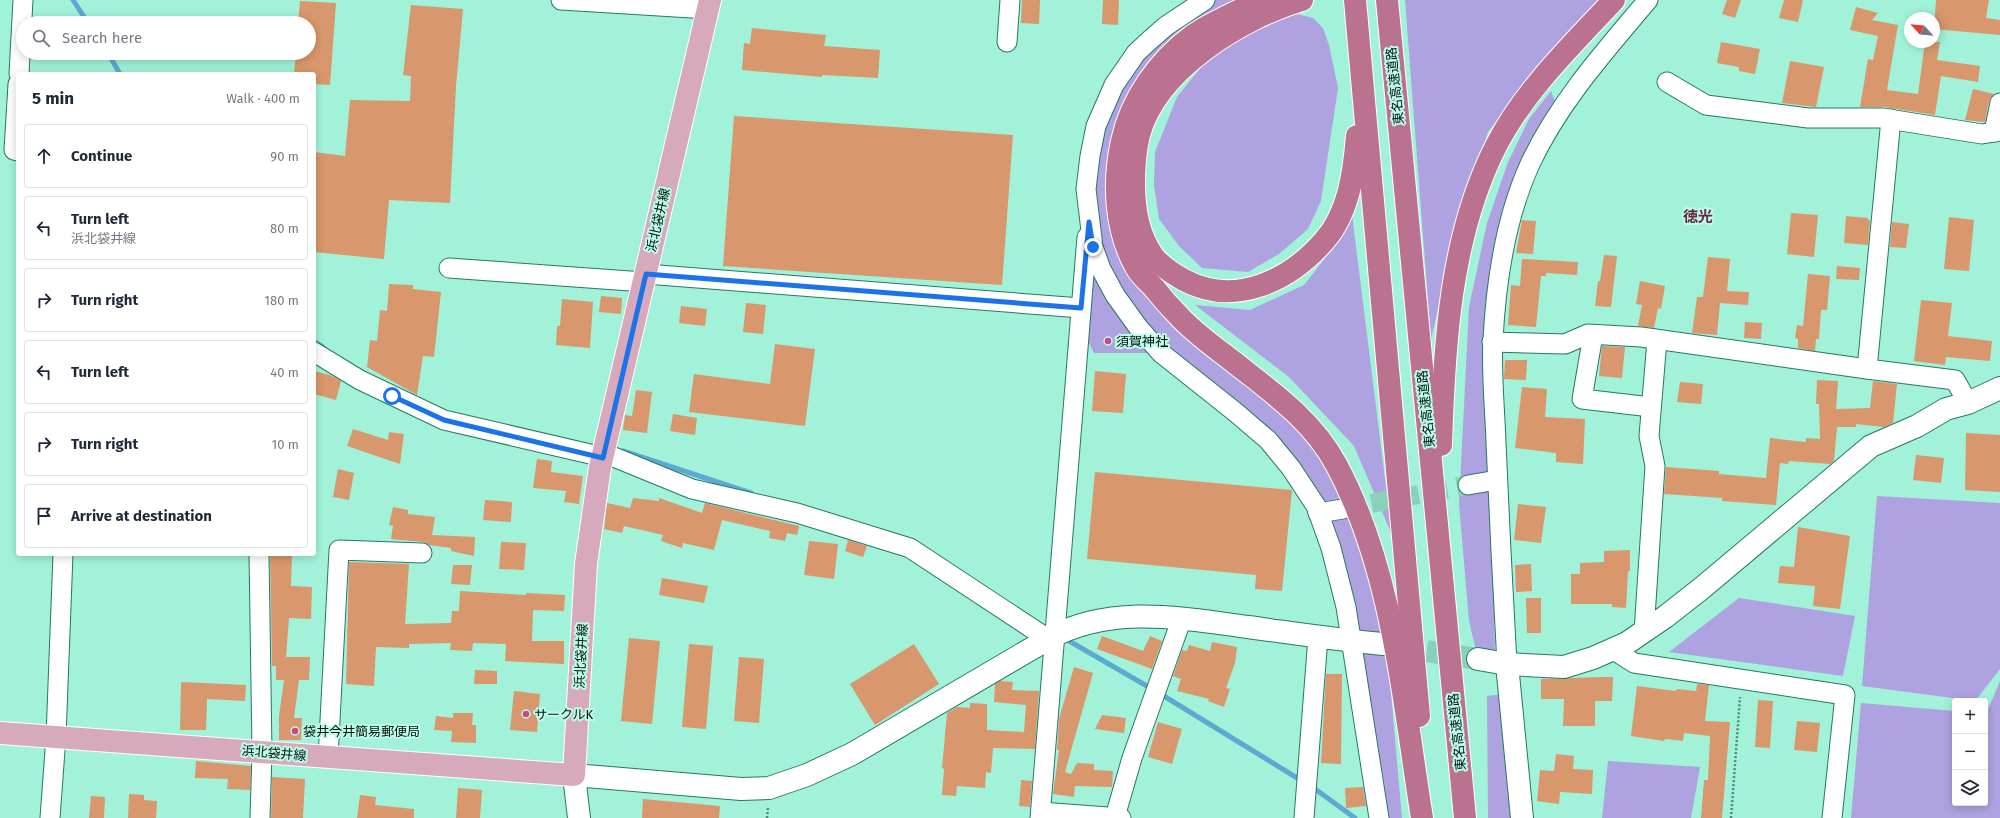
<!DOCTYPE html>
<html lang="en">
<head>
<meta charset="utf-8">
<style>
	body { margin:0; font-family:"Fira Sans","Noto Sans JP",sans-serif; background:#f6f6f7; color:#1f2937 }
	.controls { position:absolute; right:12px; bottom:12px; display:grid; overflow:hidden; border-radius:4px; box-shadow:0 2px 10px #0003 }
	.controls button { width:36px; height:36px; display:grid; place-items:center; padding:0; border:0; border-bottom:1px solid #e0e1e3; background:#fff; color:#1f2937; font:20px sans-serif }
	.compass { position:absolute; left:1904px; top:12px; width:36px; height:36px; border-radius:50%; background:#fff; box-shadow:0 2px 10px #0003; rotate:296deg }
	.stop { position:absolute; width:12px; height:12px; margin:-9px; border:3px solid #1a73e8; border-radius:50%; background:#fff }
	.stop.end { background:#1a73e8; border-color:#fff; box-shadow:0 1px 4px #0008 }
	.list { margin:0; padding:0; list-style:none }
	h2 { display:flex; justify-content:space-between; align-items:center; height:52px; margin:0; padding:0 16px; font-size:17px }
	h2 small { font-size:13px; font-weight:400; color:#747a83 }
	.list li { display:grid; grid-template-columns:26px 1fr auto; gap:12px; align-items:center; box-sizing:border-box; height:64px; margin:0 8px 8px; padding:0 8px; border:1px solid #e0e1e3; border-radius:4px }
	.list b { display:block; font-size:15px; white-space:nowrap }
	.list p { margin:0; font-size:13px; white-space:nowrap; color:#747a83 }
	.list em { font-size:13px; font-style:normal; color:#747a83 }
	.icon { flex:none; width:22px; height:22px; fill:none; stroke:currentColor; stroke-width:2; stroke-linecap:round; stroke-linejoin:round }
	.map { position:relative; flex:none; width:2000px; height:818px; overflow:hidden }
	.search { position:absolute; background:#fff; box-shadow:0 2px 10px #0003; left:16px; top:16px; width:300px; height:44px; display:flex; align-items:center; gap:10px; box-sizing:border-box; padding:0 14px; border-radius:22px; color:#747a83; font-size:15px }
	.panel { position:absolute; background:#fff; box-shadow:0 2px 10px #0003; left:16px; top:72px; width:300px; height:484px; border-radius:4px }
	.map>svg:first-child { display:block }
	.green { fill:#afa2e1 }
	.lines { fill:none; stroke-linecap:round; stroke-linejoin:round }
	.stream { stroke:#5ca9d2; stroke-width:5 }
	.building { fill:#d8976c }
	.minor-tunnel { stroke:#8ad1bb; stroke-width:19; stroke-dasharray:19 10; stroke-linecap:butt }
	.tertiary-tunnel { stroke:#8ad1bb; stroke-width:22; stroke-dasharray:22 11; stroke-linecap:butt }
	.minor-casing { stroke:#257865; stroke-width:21 }
	.tertiary-casing { stroke:#257865; stroke-width:24 }
	.primary-casing { stroke:#fff; stroke-width:24 }
	.motorway-casing { stroke:#fff; stroke-width:24 }
	.path { stroke:#558879; stroke-width:2.5; stroke-dasharray:2 2; stroke-linecap:butt }
	.minor { stroke:#fff; stroke-width:19 }
	.tertiary { stroke:#fff; stroke-width:22 }
	.primary { stroke:#d6aabc; stroke-width:22 }
	.motorway { stroke:#bb7290; stroke-width:22 }
	.route { stroke:#1a73e8; stroke-width:5 }
	.poi-dot { fill:#cb4587; stroke:#bdfce8; stroke-width:1.5 }
	.labels { text-anchor:middle; dominant-baseline:central; stroke-width:4; stroke-linejoin:round; paint-order:stroke }
	.street-label { font-size:13px; fill:#00130d; stroke:#bdfce8 }
	.poi-label { font-size:13px; fill:#00130d; stroke:#bdfce8; text-anchor:start }
	.quarter-label { font-size:15px; font-weight:bold; fill:#682645; stroke:#bdfce8 }
</style>
</head>
<body>
<div class="map">
<svg width="2000" height="818" viewBox="0 0 2000 818">
	<rect width="100%" height="100%" fill="#a2f2da"/>
	<g class="green">
		<path d="M 1209,0 L 1243,0 L 1130,93 L 1105,181 L 1127,258 L 1308,424 L 1347,490 L 1394,641 L 1350,641 L 1349,580 L 1325,503 L 1161,353 L 1094,353 L 1079,323 L 1086,189 L 1109,97 L 1150,40 Z"/>
		<path d="M 1405,0 L 1598,0 L 1552,51 L 1488,132 L 1466,196 L 1451,250 L 1431,340 Z"/>
		<path d="M 1297,14 L 1313,18 L 1323,28 L 1329,45 L 1338,88 L 1321,201 L 1308,229 L 1279,254 L 1248,272 L 1202,268 L 1179,246 L 1159,219 L 1154,185 L 1155,152 L 1177,97 L 1207,60 L 1267,22 Z"/>
		<path d="M 1551,91 L 1556,104 L 1486,315 L 1495,651 L 1478,659 L 1469,621 L 1459,504 L 1469,307 L 1487,223 L 1508,162 L 1529,119 Z"/>
		<path d="M 1351,206 L 1392,535 L 1354,446 L 1289,377 L 1195,305 L 1250,310 L 1304,285 L 1330,252 L 1345,223 Z"/>
		<path d="M 1877,496 L 2000,503 L 2000,669 L 1975,701 L 1862,686 Z"/>
		<path d="M 1739,598 L 1855,616 L 1843,676 L 1669,652 Z"/>
		<path d="M 1358,648 L 1387,648 L 1402,818 L 1387,818 L 1383,774 Z"/>
		<path d="M 2000,681 L 2000,818 L 1851,818 L 1861,703 L 1955,711 L 1955,803 L 1985,803 L 1985,723 L 1986,727 L 1987,712 Z"/>
		<path d="M 1504,694 L 1515,818 L 1488,818 L 1487,696 Z"/>
		<path d="M 1608,761 L 1700,767 L 1691,818 L 1602,818 Z"/>
	</g>
	<g class="lines">
		<g class="stream">
			<path d="M 73,0 L 88,23"/>
			<path d="M 108,53 L 120,74"/>
			<path d="M 314,341 L 323,347"/>
			<path d="M 623,451 L 751,493"/>
			<path d="M 1064,638 L 1152,689"/>
			<path d="M 1159,693 L 1302,781"/>
			<path d="M 1311,786 L 1355,818"/>
		</g>
	</g>
	<g class="building">
		<path d="M 1022,0 L 1040,0 L 1039,24 L 1021,23 Z"/>
		<path d="M 1103,0 L 1119,0 L 1118,25 L 1102,24 Z"/>
		<path d="M 1727,0 L 1741,0 L 1735,18 L 1722,14 Z"/>
		<path d="M 1784,0 L 1803,0 L 1798,22 L 1779,18 Z"/>
		<path d="M 1936,0 L 1989,0 L 1986,18 L 2000,20 L 2000,35 L 1934,29 Z"/>
		<path d="M 300,1 L 336,3 L 330,85 L 314,84 L 314,74 L 294,74 L 296,53 L 309,53 L 309,23 L 298,23 Z"/>
		<path d="M 411,5 L 463,9 L 456,86 L 450,203 L 389,200 L 384,259 L 314,252 L 314,152 L 345,156 L 350,100 L 410,101 L 411,76 L 403,75 Z"/>
		<path d="M 1856,7 L 1878,13 L 1872,20 L 1898,25 L 1887,90 L 1918,94 L 1925,42 L 1940,42 L 1937,60 L 1980,66 L 1978,82 L 1941,76 L 1935,115 L 1884,107 L 1860,107 L 1868,59 L 1873,60 L 1878,36 L 1850,30 Z"/>
		<path d="M 752,28 L 826,35 L 824,46 L 880,50 L 878,78 L 822,75 L 822,77 L 742,70 L 744,43 L 750,44 Z"/>
		<path d="M 1721,42 L 1760,49 L 1755,74 L 1739,71 L 1739,67 L 1717,63 Z"/>
		<path d="M 1790,61 L 1824,67 L 1816,107 L 1782,103 Z"/>
		<path d="M 1973,89 L 1994,94 L 1989,101 L 1985,122 L 1965,120 Z"/>
		<path d="M 734,116 L 1013,135 L 1002,285 L 723,266 Z"/>
		<path d="M 1791,213 L 1818,215 L 1814,257 L 1787,254 Z"/>
		<path d="M 1846,216 L 1868,218 L 1868,220 L 1870,220 L 1868,245 L 1844,243 Z"/>
		<path d="M 1949,217 L 1974,220 L 1969,271 L 1944,269 Z"/>
		<path d="M 1522,220 L 1536,221 L 1533,254 L 1516,253 Z"/>
		<path d="M 1892,222 L 1909,224 L 1906,248 L 1890,247 Z"/>
		<path d="M 1604,255 L 1617,256 L 1611,307 L 1595,306 L 1598,281 L 1600,281 Z"/>
		<path d="M 1708,257 L 1730,259 L 1727,291 L 1749,292 L 1748,305 L 1720,303 L 1717,335 L 1692,333 L 1697,297 L 1703,297 Z"/>
		<path d="M 1522,259 L 1578,262 L 1577,275 L 1546,273 L 1546,276 L 1541,276 L 1536,327 L 1508,325 L 1511,285 L 1520,286 Z"/>
		<path d="M 1837,266 L 1860,268 L 1859,280 L 1836,279 Z"/>
		<path d="M 1808,274 L 1830,276 L 1827,310 L 1821,310 L 1819,339 L 1816,339 L 1815,351 L 1798,348 L 1798,339 L 1795,338 L 1797,325 L 1803,326 Z"/>
		<path d="M 1640,281 L 1665,286 L 1661,309 L 1658,308 L 1654,328 L 1638,326 L 1642,305 L 1636,304 Z"/>
		<path d="M 389,284 L 413,285 L 413,289 L 441,292 L 434,357 L 423,356 L 417,395 L 367,367 L 370,340 L 377,341 L 380,310 L 387,311 Z"/>
		<path d="M 601,296 L 622,298 L 621,314 L 599,312 Z"/>
		<path d="M 562,299 L 593,302 L 590,348 L 556,345 L 557,326 L 560,326 Z"/>
		<path d="M 1921,300 L 1952,303 L 1948,336 L 1992,341 L 1990,361 L 1946,357 L 1945,365 L 1914,361 Z"/>
		<path d="M 746,303 L 766,305 L 763,334 L 743,332 Z"/>
		<path d="M 681,306 L 707,309 L 705,326 L 679,323 Z"/>
		<path d="M 1745,322 L 1762,323 L 1761,339 L 1744,338 Z"/>
		<path d="M 775,344 L 815,349 L 805,426 L 689,412 L 694,374 L 770,384 Z"/>
		<path d="M 1602,346 L 1625,347 L 1622,378 L 1599,376 Z"/>
		<path d="M 1505,360 L 1527,360 L 1526,380 L 1504,379 Z"/>
		<path d="M 314,371 L 330,375 L 341,381 L 336,400 L 314,394 Z"/>
		<path d="M 1095,371 L 1126,374 L 1123,413 L 1092,411 Z"/>
		<path d="M 1817,380 L 1838,381 L 1836,409 L 1870,408 L 1873,381 L 1897,384 L 1893,423 L 1884,427 L 1856,424 L 1856,427 L 1837,427 L 1834,461 L 1830,464 L 1789,461 L 1788,464 L 1780,463 L 1776,505 L 1722,501 L 1722,498 L 1664,494 L 1666,467 L 1719,471 L 1719,474 L 1766,478 L 1770,438 L 1806,442 L 1806,438 L 1820,439 L 1819,404 L 1816,404 Z"/>
		<path d="M 1680,382 L 1703,384 L 1701,404 L 1677,402 Z"/>
		<path d="M 1522,387 L 1547,389 L 1545,417 L 1585,419 L 1583,464 L 1556,462 L 1556,453 L 1515,448 Z"/>
		<path d="M 636,390 L 652,392 L 647,433 L 623,430 L 625,415 L 632,416 Z"/>
		<path d="M 673,414 L 697,418 L 695,435 L 670,431 Z"/>
		<path d="M 353,429 L 388,440 L 389,432 L 404,434 L 400,464 L 347,446 Z"/>
		<path d="M 1966,433 L 2000,435 L 2000,492 L 1965,490 Z"/>
		<path d="M 1916,455 L 1944,458 L 1941,483 L 1913,480 Z"/>
		<path d="M 537,459 L 552,461 L 551,472 L 583,476 L 579,504 L 564,502 L 566,491 L 533,488 Z"/>
		<path d="M 338,469 L 354,473 L 349,500 L 333,497 Z"/>
		<path d="M 1095,472 L 1292,490 L 1282,591 L 1255,589 L 1256,575 L 1087,559 Z"/>
		<path d="M 633,498 L 659,501 L 659,498 L 702,513 L 705,503 L 799,526 L 797,535 L 787,533 L 785,541 L 769,538 L 770,531 L 722,520 L 714,550 L 683,543 L 682,548 L 661,541 L 663,535 L 624,526 L 622,533 L 604,529 L 607,503 L 630,508 Z"/>
		<path d="M 485,500 L 512,502 L 511,522 L 483,520 Z"/>
		<path d="M 1518,504 L 1546,507 L 1541,543 L 1514,540 Z"/>
		<path d="M 393,507 L 408,510 L 408,514 L 435,517 L 432,535 L 475,537 L 474,556 L 451,551 L 451,548 L 429,545 L 423,542 L 391,539 L 393,526 L 389,525 Z"/>
		<path d="M 1798,527 L 1850,536 L 1840,609 L 1813,606 L 1815,586 L 1778,583 L 1780,566 L 1794,567 Z"/>
		<path d="M 848,540 L 867,546 L 863,557 L 845,551 Z"/>
		<path d="M 809,541 L 838,544 L 834,579 L 804,575 Z"/>
		<path d="M 501,542 L 526,543 L 524,570 L 499,569 Z"/>
		<path d="M 1630,550 L 1630,571 L 1628,571 L 1626,608 L 1612,607 L 1612,604 L 1571,604 L 1571,574 L 1580,574 L 1580,563 L 1604,562 L 1604,551 Z"/>
		<path d="M 270,554 L 292,554 L 291,586 L 312,587 L 311,619 L 289,618 L 286,657 L 310,657 L 309,680 L 299,680 L 294,718 L 302,718 L 301,740 L 279,740 L 279,716 L 284,680 L 276,680 L 276,666 L 272,666 Z"/>
		<path d="M 349,562 L 409,564 L 405,624 L 451,623 L 452,611 L 459,611 L 460,591 L 526,595 L 526,593 L 565,595 L 564,611 L 533,610 L 532,641 L 564,641 L 564,664 L 505,661 L 506,644 L 473,643 L 472,651 L 450,650 L 451,643 L 409,644 L 409,648 L 376,647 L 374,686 L 346,684 Z"/>
		<path d="M 1531,564 L 1532,591 L 1516,592 L 1515,565 Z"/>
		<path d="M 453,565 L 472,565 L 470,585 L 451,584 Z"/>
		<path d="M 662,578 L 708,586 L 704,603 L 659,595 Z"/>
		<path d="M 1526,598 L 1541,598 L 1541,633 L 1527,633 Z"/>
		<path d="M 1102,636 L 1143,651 L 1150,636 L 1162,641 L 1152,669 L 1097,649 Z"/>
		<path d="M 629,638 L 660,641 L 652,724 L 621,721 Z"/>
		<path d="M 1212,642 L 1237,647 L 1235,663 L 1226,688 L 1230,689 L 1224,707 L 1208,701 L 1209,699 L 1177,691 L 1181,679 L 1173,676 L 1182,650 L 1187,651 L 1189,645 L 1210,651 Z"/>
		<path d="M 689,644 L 713,646 L 706,729 L 682,727 Z"/>
		<path d="M 914,644 L 939,684 L 875,725 L 850,684 Z"/>
		<path d="M 739,657 L 764,659 L 759,723 L 734,721 Z"/>
		<path d="M 1074,667 L 1093,673 L 1065,772 L 1071,774 L 1077,763 L 1094,764 L 1094,770 L 1113,771 L 1112,787 L 1075,786 L 1074,797 L 1053,794 L 1059,750 L 1057,750 L 1059,719 Z"/>
		<path d="M 475,670 L 497,671 L 497,684 L 474,684 Z"/>
		<path d="M 1326,674 L 1342,674 L 1341,764 L 1321,763 Z"/>
		<path d="M 1601,677 L 1613,677 L 1612,701 L 1595,701 L 1595,726 L 1563,726 L 1564,699 L 1541,699 L 1541,679 Z"/>
		<path d="M 1000,681 L 1013,682 L 1012,690 L 1039,691 L 1035,749 L 993,748 L 991,773 L 986,772 L 985,788 L 957,786 L 956,796 L 942,795 L 944,769 L 942,768 L 947,713 L 957,707 L 970,708 L 970,703 L 987,704 L 987,730 L 1024,732 L 1026,705 L 994,702 L 995,684 Z"/>
		<path d="M 181,682 L 246,685 L 245,701 L 207,699 L 206,730 L 180,730 Z"/>
		<path d="M 1697,684 L 1709,685 L 1705,721 L 1730,722 L 1722,818 L 1701,818 L 1704,780 L 1708,780 L 1710,736 L 1684,733 L 1683,741 L 1665,739 L 1664,741 L 1631,736 L 1637,686 L 1676,691 L 1677,689 L 1696,691 Z"/>
		<path d="M 514,691 L 540,694 L 537,732 L 510,730 Z"/>
		<path d="M 1758,700 L 1773,701 L 1770,748 L 1755,747 Z"/>
		<path d="M 453,713 L 473,713 L 472,725 L 476,725 L 476,743 L 451,742 L 452,731 L 434,730 L 436,716 L 453,718 Z"/>
		<path d="M 1102,715 L 1126,718 L 1124,733 L 1095,729 Z"/>
		<path d="M 1797,721 L 1820,723 L 1817,752 L 1794,750 Z"/>
		<path d="M 1158,722 L 1182,729 L 1172,764 L 1148,757 Z"/>
		<path d="M 1556,754 L 1574,756 L 1573,769 L 1593,770 L 1592,794 L 1560,792 L 1559,804 L 1537,801 L 1540,770 L 1554,771 Z"/>
		<path d="M 196,761 L 251,766 L 250,790 L 227,789 L 228,779 L 195,778 Z"/>
		<path d="M 272,777 L 305,779 L 303,818 L 271,818 Z"/>
		<path d="M 1021,780 L 1032,781 L 1030,807 L 1019,806 Z"/>
		<path d="M 1363,787 L 1366,806 L 1346,808 L 1345,788 Z"/>
		<path d="M 458,788 L 482,790 L 480,818 L 456,818 Z"/>
		<path d="M 129,794 L 144,795 L 144,800 L 157,801 L 156,818 L 128,818 Z"/>
		<path d="M 360,795 L 376,797 L 375,805 L 414,809 L 414,818 L 357,818 Z"/>
		<path d="M 91,796 L 105,797 L 104,818 L 89,818 Z"/>
		<path d="M 643,799 L 720,806 L 719,818 L 642,818 Z"/>
	</g>
	<g class="lines">
		<path class="minor-tunnel" d="M 1343,509 L 1468,485"/>
		<path class="tertiary-tunnel" d="M 1394,646 L 1478,659"/>
		<defs>
			<g id="minor">
				<path d="M 561,0 L 708,9"/>
				<path d="M 1205,0 L 1166,26 L 1150,40 L 1136,53 L 1114,85 L 1096,126 L 1090,156 L 1086,189 L 1093,247 L 1101,269 L 1115,295 L 1138,327 L 1161,353 L 1234,411 L 1268,440 L 1291,468 L 1316,506 L 1331,548 L 1346,607 L 1379,818"/>
				<path d="M 1007,42 L 1010,0"/>
				<path d="M 19,74 L 23,0"/>
				<path d="M 1667,82 L 1706,105 L 1808,118 L 1882,118 L 1982,134 L 2000,131"/>
				<path d="M 18,84 L 14,150 L 18,151"/>
				<path d="M 1994,132 L 2000,103"/>
				<path d="M 449,268 L 644,282"/>
				<path d="M 646,274 L 1081,308"/>
				<path d="M 1593,335 L 1582,399 L 1651,407"/>
				<path d="M 1492,342 L 1565,344 L 1588,334 L 1641,337 L 1867,369 L 1955,380 L 1968,403"/>
				<path d="M 314,352 L 360,380 L 444,420 L 603,457"/>
				<path d="M 1867,369 L 1891,119"/>
				<path d="M 604,453 L 692,489 L 797,513 L 910,548 L 1048,639"/>
				<path d="M 1468,485 L 1497,480"/>
				<path d="M 1318,513 L 1343,509"/>
				<path d="M 259,554 L 262,752 L 260,818"/>
				<path d="M 1644,632 L 1655,466 L 1649,436 L 1657,340"/>
				<path d="M 1612,649 L 1634,663 L 1845,695 L 1832,818"/>
				<path d="M 1507,664 C 1503,590 1499,517 1496,443 C 1495,409 1491,374 1493,340 C 1496,281 1505,219 1530,164 C 1559,102 1605,51 1648,0"/>
				<path d="M 328,758 L 339,550 L 422,553"/>
				<path d="M 1041,812 L 1121,818"/>
				<path d="M 1115,817 L 1132,758 L 1182,618"/>
				<path d="M 50,818 L 56,737 L 63,554"/>
				<path d="M 1040,818 L 1087,237"/>
				<path d="M 1304,818 L 1318,637"/>
			</g>
			<g id="tertiary">
				<path d="M 1478,659 L 1507,664 L 1564,667 L 1593,658 L 1627,643 L 1665,617 L 1702,588 L 1871,446 L 1917,426 L 1946,409 L 1968,403 L 2000,388"/>
				<path d="M 1507,664 L 1522,818"/>
				<path d="M 579,818 L 574,775 L 741,789 L 769,788 L 807,775 L 852,754 L 1048,639 C 1110,604 1181,618 1248,627 C 1293,633 1338,640 1383,644"/>
			</g>
			<path id="primary" d="M 0,733 L 574,775 L 586,564 L 600,467 L 710,0"/>
			<g id="motorway">
				<path d="M 1262,0 C 1240,10 1212,22 1192,36 C 1158,61 1131,100 1122,141 C 1113,182 1115,230 1136,267 C 1140,275 1149,282 1155,289 C 1162,298 1170,307 1178,315 C 1194,333 1216,348 1235,363 C 1273,393 1312,420 1336,464 C 1393,570 1403,700 1422,818"/>
				<path d="M 1302,0 C 1241,18 1156,70 1139,135 C 1135,151 1134,168 1134,184 C 1134,208 1139,236 1153,256 C 1161,266 1173,274 1184,280 C 1235,307 1289,281 1324,241 C 1349,213 1354,172 1357,136"/>
				<path d="M 1355,0 L 1419,716"/>
				<path d="M 1387,0 L 1465,818"/>
				<path d="M 1441,445 C 1444,347 1450,236 1496,146 C 1524,91 1572,45 1614,0"/>
			</g>
		</defs>
		<use href="#minor" class="minor-casing"/>
		<use href="#tertiary" class="tertiary-casing"/>
		<use href="#primary" class="primary-casing"/>
		<use href="#motorway" class="motorway-casing"/>
		<g class="path">
			<path d="M 767,818 L 768,807"/>
			<path d="M 1731,818 L 1740,697"/>
		</g>
		<use href="#minor" class="minor"/>
		<use href="#tertiary" class="tertiary"/>
		<use href="#primary" class="primary"/>
		<use href="#motorway" class="motorway"/>
	</g>
	<g class="lines">
		<path class="route" d="M 392,396 L 444,420 L 603,458 L 646,274 L 1081,308 L 1089,222 L 1093,247"/>
	</g>
	<g class="poi-dot">
		<circle cx="1108" cy="341" r="4"/>
		<circle cx="526" cy="714" r="4"/>
		<circle cx="295" cy="731" r="4"/>
	</g>
	<g class="labels">
		<g class="street-label">
			<text transform="translate(1395 86) rotate(-96)">東名高速道路</text>
			<text transform="translate(658 220) rotate(-77)">浜北袋井線</text>
			<text transform="translate(1426 409) rotate(-96)">東名高速道路</text>
			<text transform="translate(581 656) rotate(-87)">浜北袋井線</text>
			<text transform="translate(1457 732) rotate(-96)">東名高速道路</text>
			<text transform="translate(274 753) rotate(5)">浜北袋井線</text>
		</g>
		<g class="poi-label">
			<text x="1116" y="341">須賀神社</text>
			<text x="534" y="714">サークルK</text>
			<text x="303" y="731">袋井今井簡易郵便局</text>
		</g>
		<g class="quarter-label">
			<text x="1698" y="217">徳光</text>
		</g>
	</g>
</svg>
<div class="controls">
<button>+</button>
<button>−</button>
<button><svg class="icon" aria-label="layers" viewBox="0 0 24 24"><path d="M12 4l9 5-9 5-9-5zM3 14l9 5 9-5"/></svg></button>
</div>
<svg class="compass" viewBox="-18 -18 36 36"><path d="M0-13l5 13h-10z" fill="#e53935"/><path d="M0 13l5-13h-10z" fill="#747a83"/></svg>
<div class="stop" style="left:392px;top:396px"></div>
<div class="stop end" style="left:1093px;top:247px"></div>
<div class="search"><svg class="icon" aria-label="search" viewBox="0 0 24 24"><circle cx="10" cy="10" r="6"/><path d="M15 15l6 6"/></svg>Search here</div>
<section class="panel">
<h2>5 min<small>Walk · 400 m</small></h2>
<ul class="list">
<li><svg class="icon" aria-label="ahead" viewBox="0 0 24 24"><path d="M12 20V5M6 11l6-6 6 6"/></svg><div><b>Continue</b></div><em>90 m</em></li>
<li><svg class="icon" aria-label="left" viewBox="0 0 24 24"><path d="M17 20v-9H6M10 6l-5 5 5 5"/></svg><div><b>Turn left</b><p>浜北袋井線</p></div><em>80 m</em></li>
<li><svg class="icon" aria-label="right" viewBox="0 0 24 24"><path d="M7 20v-9h11M14 6l5 5-5 5"/></svg><div><b>Turn right</b></div><em>180 m</em></li>
<li><svg class="icon" aria-label="left" viewBox="0 0 24 24"><path d="M17 20v-9H6M10 6l-5 5 5 5"/></svg><div><b>Turn left</b></div><em>40 m</em></li>
<li><svg class="icon" aria-label="right" viewBox="0 0 24 24"><path d="M7 20v-9h11M14 6l5 5-5 5"/></svg><div><b>Turn right</b></div><em>10 m</em></li>
<li><svg class="icon" aria-label="arrive" viewBox="0 0 24 24"><path d="M6 21V4h12l-3 4 3 4H6"/></svg><div><b>Arrive at destination</b></div></li>
</ul>
</section>
</div>
</body>
</html>
